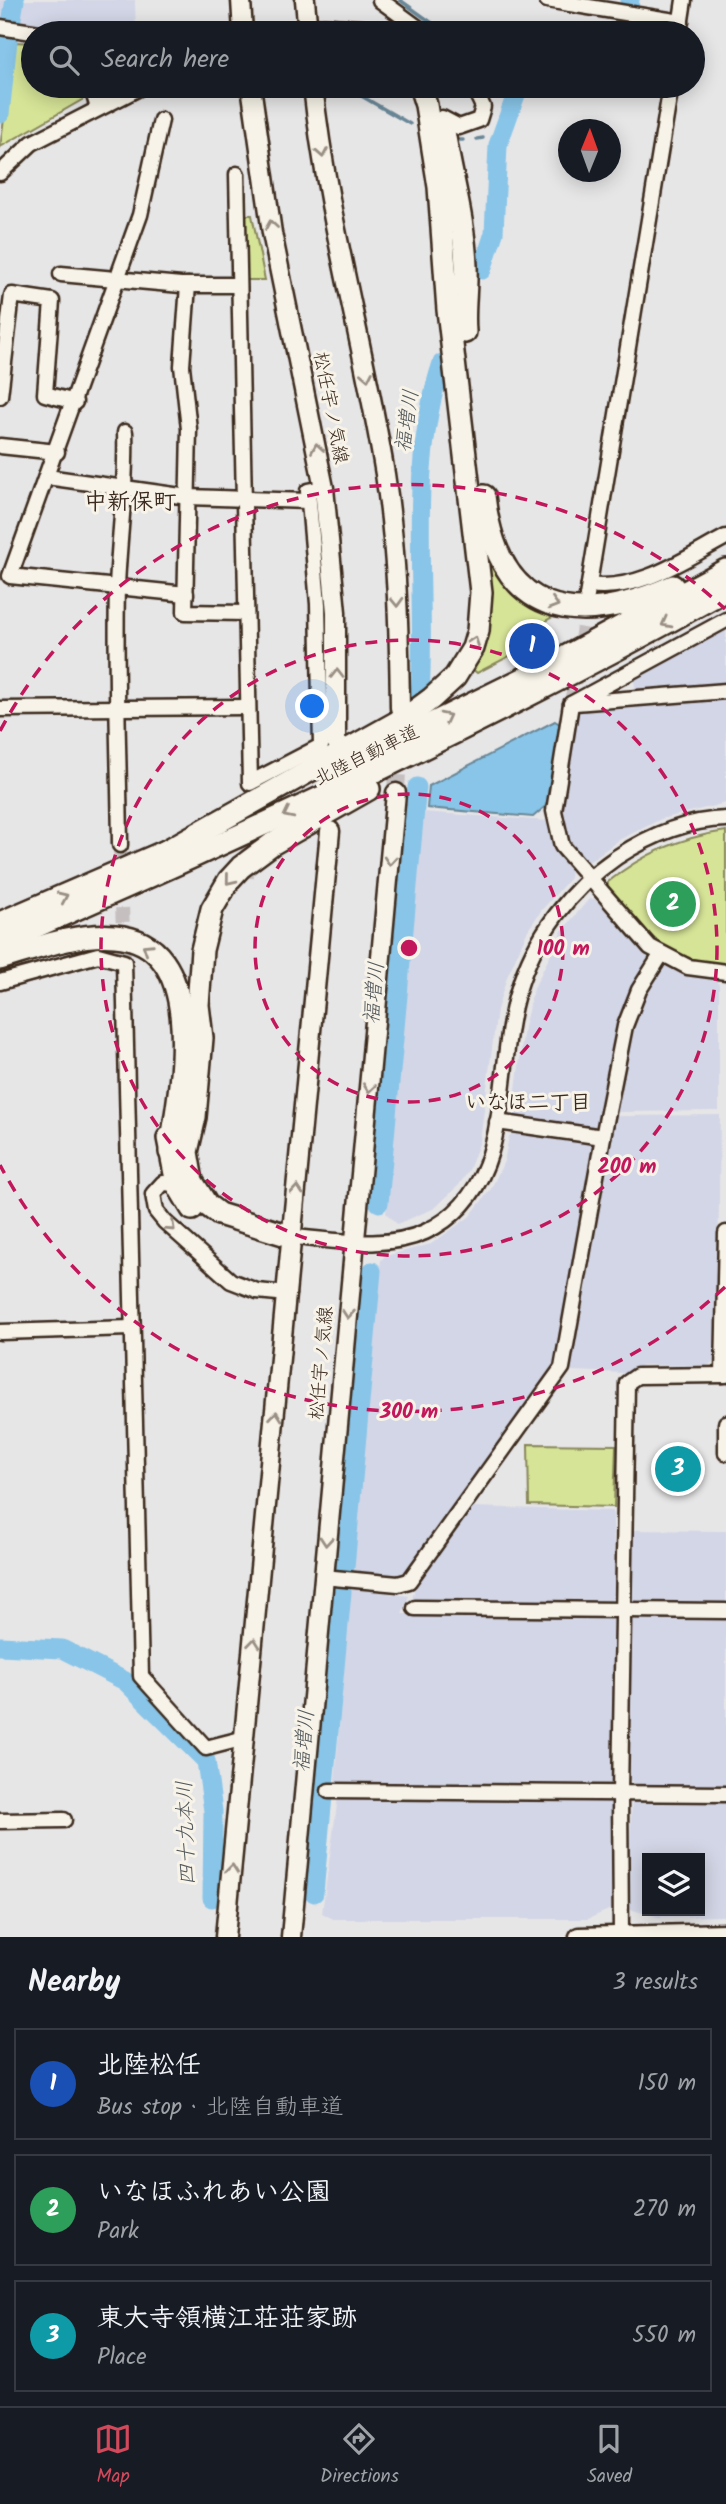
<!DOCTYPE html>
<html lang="en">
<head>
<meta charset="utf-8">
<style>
	body { margin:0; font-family:Kalam,"Klee One",sans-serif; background:#20242c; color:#f1f3f6 }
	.controls { position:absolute; right:21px; bottom:21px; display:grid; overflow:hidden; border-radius:0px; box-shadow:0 4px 18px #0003 }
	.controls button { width:63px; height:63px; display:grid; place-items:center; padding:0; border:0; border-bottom:2px solid #363941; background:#171b24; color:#f1f3f6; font:35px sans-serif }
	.compass { position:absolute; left:558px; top:119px; width:63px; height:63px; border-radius:50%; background:#171b24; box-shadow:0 4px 18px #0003; rotate:1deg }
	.you { position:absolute; left:313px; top:707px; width:24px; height:24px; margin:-18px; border:5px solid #fff; border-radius:50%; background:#1a73e8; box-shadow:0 0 0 10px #1a73e833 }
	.badge { display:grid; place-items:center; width:46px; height:46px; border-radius:50%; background:#d1495b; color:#fff; font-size:23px; font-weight:700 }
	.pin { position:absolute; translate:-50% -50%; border:4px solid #fff; box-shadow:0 2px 7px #0006 }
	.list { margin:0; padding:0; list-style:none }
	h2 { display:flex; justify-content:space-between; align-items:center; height:91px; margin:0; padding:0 28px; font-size:30px }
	h2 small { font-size:23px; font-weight:400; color:#9ea1a6 }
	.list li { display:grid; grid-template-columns:46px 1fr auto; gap:21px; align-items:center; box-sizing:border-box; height:112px; margin:0 14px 14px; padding:0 14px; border:2px solid #363941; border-radius:0px }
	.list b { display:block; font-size:26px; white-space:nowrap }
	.list p { margin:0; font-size:23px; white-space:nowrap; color:#9ea1a6 }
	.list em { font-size:23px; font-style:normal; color:#9ea1a6 }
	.icon { flex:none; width:38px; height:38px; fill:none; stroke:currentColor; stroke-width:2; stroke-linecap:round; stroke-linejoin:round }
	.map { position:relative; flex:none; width:726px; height:1937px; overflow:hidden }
	.search { position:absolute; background:#171b24; box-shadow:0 4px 18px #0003; left:21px; right:21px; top:21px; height:77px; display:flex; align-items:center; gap:18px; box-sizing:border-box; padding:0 24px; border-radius:38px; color:#9ea1a6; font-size:26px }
	.sheet { height:469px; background:#171b24 }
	nav { display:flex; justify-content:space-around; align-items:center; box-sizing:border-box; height:98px; border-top:2px solid #363941; background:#171b24; font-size:19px; color:#9ea1a6 }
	nav a { display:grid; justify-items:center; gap:4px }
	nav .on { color:#d1495b }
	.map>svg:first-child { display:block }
	.built { fill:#d3d6e6; fill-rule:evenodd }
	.green { fill:#d6e497; stroke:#88875a; stroke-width:2 }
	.water { fill:#88c5e8; stroke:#698797; stroke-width:2 }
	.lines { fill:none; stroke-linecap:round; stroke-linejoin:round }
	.stream { stroke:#698797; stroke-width:3.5 }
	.river { stroke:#88c5e8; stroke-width:19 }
	.minor-tunnel { stroke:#c5c0bf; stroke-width:14; stroke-dasharray:14 7; stroke-linecap:butt }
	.major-tunnel { stroke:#c5c0bf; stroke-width:18; stroke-dasharray:18 9; stroke-linecap:butt }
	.minor-casing { stroke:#3b2a1e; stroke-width:19 }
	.major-casing { stroke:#3b2a1e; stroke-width:23 }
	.highway-casing { stroke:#3b2a1e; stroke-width:26 }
	.minor { stroke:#f7f3e8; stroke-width:14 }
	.major { stroke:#f7f3e8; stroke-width:18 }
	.highway { stroke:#f7f3e8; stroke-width:21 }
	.oneway { stroke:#998e83 }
	.ring { fill:none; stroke:#c2185b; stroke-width:3.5; stroke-dasharray:12 9 }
	.labels { text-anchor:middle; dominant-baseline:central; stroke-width:6; stroke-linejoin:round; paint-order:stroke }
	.street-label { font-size:19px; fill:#3b2a1e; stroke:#f7f3e8 }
	.water-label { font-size:21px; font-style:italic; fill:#52585b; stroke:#f7f3e8 }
	.neighbourhood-label { font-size:21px; font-weight:bold; fill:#3b2a1e; stroke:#f7f3e8 }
	.quarter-label { font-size:23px; font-weight:bold; fill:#3b2a1e; stroke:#f7f3e8 }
	.centre { fill:#c2185b; stroke:#f7f3e8; stroke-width:3.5 }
	.ring-label { font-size:21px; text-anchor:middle; font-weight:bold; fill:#c2185b; stroke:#f7f3e8; stroke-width:6; stroke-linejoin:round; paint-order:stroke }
</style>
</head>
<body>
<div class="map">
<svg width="726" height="1937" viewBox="0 0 726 1937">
	<rect width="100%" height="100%" fill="#e7e6e7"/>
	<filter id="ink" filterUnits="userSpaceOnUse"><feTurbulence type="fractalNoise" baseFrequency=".0143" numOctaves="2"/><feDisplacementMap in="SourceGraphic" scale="14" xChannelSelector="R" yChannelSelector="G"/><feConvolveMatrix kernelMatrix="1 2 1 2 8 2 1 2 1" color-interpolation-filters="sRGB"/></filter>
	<g filter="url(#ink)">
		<g class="built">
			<path d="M 0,0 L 135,0 L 136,33 L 81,33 L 0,21 Z"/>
			<path d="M 726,628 L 726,685 L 636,693 L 633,675 Z"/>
			<path d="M 726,699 L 726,803 L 661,819 L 619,840 L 590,861 L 581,861 L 568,843 L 561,820 L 577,715 L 583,710 Z"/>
			<path d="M 423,812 L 549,821 L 554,844 L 571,868 L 570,878 L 541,911 L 528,930 L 507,977 L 497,1010 L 480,1141 L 469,1170 L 459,1185 L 435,1208 L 397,1224 L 386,1213 Z"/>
			<path d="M 589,899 L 595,899 L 647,954 L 647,962 L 620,1019 L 599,1124 L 593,1128 L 517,1118 L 513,1112 L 524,1027 L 533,990 L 562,931 Z"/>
			<path d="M 668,966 L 713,978 L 719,984 L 719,1111 L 615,1112 L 633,1023 L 656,976 L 663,967 Z"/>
			<path d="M 720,1115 L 717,1360 L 706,1366 L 642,1365 L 626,1373 L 569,1371 L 614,1116 Z"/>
			<path d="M 516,1132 L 589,1142 L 595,1148 L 556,1365 L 406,1574 L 398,1577 L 351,1573 L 381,1260 L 385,1256 L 431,1244 L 469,1217 L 491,1189 L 504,1161 L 509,1136 Z"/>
			<path d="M 471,1507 L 613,1511 L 615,1601 L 412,1601 L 415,1586 Z"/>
			<path d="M 632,1530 L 726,1531 L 726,1604 L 636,1604 L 631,1599 Z"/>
			<path d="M 350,1588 L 409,1596 L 402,1614 L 609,1617 L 614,1620 L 613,1781 L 609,1784 L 335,1782 Z"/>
			<path d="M 634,1617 L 726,1618 L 726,1786 L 634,1785 L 630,1780 L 631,1621 Z"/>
			<path d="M 338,1797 L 602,1798 L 611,1802 L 611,1909 L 588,1919 L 333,1919 L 322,1913 Z"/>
			<path d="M 632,1798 L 726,1800 L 726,1916 L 658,1917 L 629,1909 L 627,1902 ZM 647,1858 L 700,1858 L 700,1911 L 647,1911 Z"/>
		</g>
		<g class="green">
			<path d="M 15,42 L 33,43 L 33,86 L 84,86 L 87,97 L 0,147 Z"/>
			<path d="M 242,215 L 252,215 L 265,280 L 242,280 Z"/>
			<path d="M 484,543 L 558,614 L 547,620 L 543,626 L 548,636 L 477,673 L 470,667 Z"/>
			<path d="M 726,831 L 726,964 C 666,962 644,931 607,890 L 608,882 C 642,854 682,837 726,831 Z"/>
			<path d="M 528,1444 L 616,1445 L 614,1507 L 529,1505 Z"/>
		</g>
		<path class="water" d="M 555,721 L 561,725 L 548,804 L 533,817 L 427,808 L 429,786 Z"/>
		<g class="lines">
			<g class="stream">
				<path d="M 400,0 L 446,33"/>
				<path d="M 344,86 L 410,124"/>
				<path d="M 518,89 L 519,86"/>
				<path d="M 477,139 L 483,138"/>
				<path d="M 459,140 L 463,140"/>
				<path d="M 496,141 L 499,142"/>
			</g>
			<g class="river">
				<path d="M 629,6 L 630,0"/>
				<path d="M 11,23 L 15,0"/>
				<path d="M 622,33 L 627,20"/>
				<path d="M 0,114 L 8,41"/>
				<path d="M 482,270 L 494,233 L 498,145 L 518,89 L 526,86"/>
				<path d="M 420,696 C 427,586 406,470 442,363"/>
				<path d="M 379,1203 L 417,787"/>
				<path d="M 345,1567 L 372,1271"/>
				<path d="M 0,1646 L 62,1649 L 125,1681 L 206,1761 L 213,1811 L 212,1898"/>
				<path d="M 314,1893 L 342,1592"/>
			</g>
			<g class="minor-tunnel">
				<path d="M 571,704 L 587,601"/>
				<path d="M 120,845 L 124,962"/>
				<path d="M 247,878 L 249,798"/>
			</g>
			<path class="major-tunnel" d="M 396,793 L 398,750"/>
			<defs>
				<g id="minor">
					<path d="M 380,0 L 425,33"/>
					<path d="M 547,0 L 570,4"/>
					<path d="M 571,0 L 570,4 L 681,22"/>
					<path d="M 0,27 L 39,33"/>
					<path d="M 679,33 L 684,0"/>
					<path d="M 91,86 L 98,108"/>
					<path d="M 442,118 L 459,127 L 479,120 L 483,107 L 473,86"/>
					<path d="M 161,120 L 140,215 L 10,576 L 186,594"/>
					<path d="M 0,173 L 32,143 L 143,86"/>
					<path d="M 237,174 L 250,783 L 321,746 L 318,604 L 308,491 L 324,488"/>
					<path d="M 61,274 L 181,285 L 238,285"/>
					<path d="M 188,285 L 182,366 L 189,429 L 185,612 L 245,613"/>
					<path d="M 0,396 L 12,295 L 52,301 L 45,394 L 75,402"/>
					<path d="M 0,446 L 57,452"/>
					<path d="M 47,477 L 188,497 L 308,501"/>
					<path d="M 589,585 C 639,592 684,559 726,537"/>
					<path d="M 587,596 L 671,86"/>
					<path d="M 575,703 L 726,691"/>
					<path d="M 571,704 L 554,811 L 562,846 L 650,947 L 688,967 L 726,972"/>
					<path d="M 571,704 L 726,620"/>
					<path d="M 0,709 L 247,707"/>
					<path d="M 120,845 C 119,759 115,673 117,587 C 119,535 127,483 125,432"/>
					<path d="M 0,982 L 98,955 L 124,962 L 141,1676 L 206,1748 L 245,1738"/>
					<path d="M 497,1122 L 603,1137 L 625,1026 L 639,990 L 661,955"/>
					<path d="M 177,1184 L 163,1183 L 153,1194 L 156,1211 L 165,1222 L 231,1281 L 257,1291 L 288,1294"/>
					<path d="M 293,1237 C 335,1240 386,1250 425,1232 C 518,1189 493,1072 518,991 C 534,936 570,889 617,857 C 649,836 687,820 726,819"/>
					<path d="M 0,1332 L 131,1328"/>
					<path d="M 723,1375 L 726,1233"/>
					<path d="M 726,1423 L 726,1453"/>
					<path d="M 323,1577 L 398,1584 L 409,1581 L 562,1368 L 603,1137"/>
					<path d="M 415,1608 L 726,1611"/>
					<path d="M 329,1791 L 726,1794"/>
					<path d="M 0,1821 L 64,1820"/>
					<path d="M 621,1936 L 620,1793 L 627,1383 L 637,1376 L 726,1375"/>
				</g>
				<g id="major">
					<path d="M 241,0 L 243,33"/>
					<path d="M 305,0 L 308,33"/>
					<path d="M 251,86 L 272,233 L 324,488 L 336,612 L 336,742"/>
					<path d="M 313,86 C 327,217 364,344 385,474 C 397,551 399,629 400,708"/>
					<path d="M 225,1937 L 330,831"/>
					<path d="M 291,1937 L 396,793"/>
					<path d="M 579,1937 L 726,1933"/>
				</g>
				<g id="highway">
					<path d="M 316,33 L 324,29 L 378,33"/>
					<path d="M 443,125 C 450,173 464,217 466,266 C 467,289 463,309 465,332"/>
					<path d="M 484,496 C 498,616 574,630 673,586"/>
					<path d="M 340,769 L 541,670 L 726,570"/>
					<path d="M 159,855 L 408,716 L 431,699 L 455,677 L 473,648 L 478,631 L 481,592 L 448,310 L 439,187 L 426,105 L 420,86"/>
					<path d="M 0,923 L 171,849"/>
					<path d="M 0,942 C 247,836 491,721 726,590"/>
					<path d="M 0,959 C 37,948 76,933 115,936 C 210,943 180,1091 170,1152"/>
					<path d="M 168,1138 L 177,1184 L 192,1209"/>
					<path d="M 293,1237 L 219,1214 L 207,1205 L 192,1181 L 187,1152 L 195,1117 L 202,1038 L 198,1005 L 202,950 L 212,909 L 229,880 L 241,867 L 272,844 L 369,789"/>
				</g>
			</defs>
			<use href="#minor" class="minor-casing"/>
			<use href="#major" class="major-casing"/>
			<use href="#highway" class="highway-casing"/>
			<use href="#minor" class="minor"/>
			<use href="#major" class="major"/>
			<use href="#highway" class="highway"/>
		</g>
		<defs><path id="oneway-chevron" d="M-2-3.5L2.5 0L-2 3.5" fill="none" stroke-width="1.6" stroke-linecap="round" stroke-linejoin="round" transform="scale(1.75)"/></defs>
		<g class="oneway">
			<use href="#oneway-chevron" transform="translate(322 153) rotate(80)"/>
			<use href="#oneway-chevron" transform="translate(271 225) rotate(-99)"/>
			<use href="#oneway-chevron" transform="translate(367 376) rotate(79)"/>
			<use href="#oneway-chevron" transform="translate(317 448) rotate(-99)"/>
			<use href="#oneway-chevron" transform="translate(397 602) rotate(88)"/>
			<use href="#oneway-chevron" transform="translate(554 604) rotate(17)"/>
			<use href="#oneway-chevron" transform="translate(666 623) rotate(152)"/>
			<use href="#oneway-chevron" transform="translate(474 641) rotate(-70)"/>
			<use href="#oneway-chevron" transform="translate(337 674) rotate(-90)"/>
			<use href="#oneway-chevron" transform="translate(446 717) rotate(-27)"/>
			<use href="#oneway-chevron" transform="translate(288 814) rotate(154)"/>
			<use href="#oneway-chevron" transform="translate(390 861) rotate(95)"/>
			<use href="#oneway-chevron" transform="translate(230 880) rotate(129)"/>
			<use href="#oneway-chevron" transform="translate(63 897) rotate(-24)"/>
			<use href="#oneway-chevron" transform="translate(147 948) rotate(-147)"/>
			<use href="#oneway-chevron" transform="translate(369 1088) rotate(98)"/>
			<use href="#oneway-chevron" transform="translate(297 1190) rotate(-85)"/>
			<use href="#oneway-chevron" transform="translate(171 1227) rotate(43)"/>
			<use href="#oneway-chevron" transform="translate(348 1314) rotate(95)"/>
			<use href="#oneway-chevron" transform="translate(276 1416) rotate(-84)"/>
			<use href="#oneway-chevron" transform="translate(326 1541) rotate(95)"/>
			<use href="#oneway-chevron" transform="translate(254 1643) rotate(-84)"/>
			<use href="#oneway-chevron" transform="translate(232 1869) rotate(-84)"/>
		</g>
	</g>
	<g class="ring">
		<circle cx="409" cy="948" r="154"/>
		<circle cx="409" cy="948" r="308"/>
		<path d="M725 1287A463 463 0 0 1 0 1165M0 731A463 463 0 0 1 725 609"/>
	</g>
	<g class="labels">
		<g class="street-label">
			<text transform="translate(330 408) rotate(79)">松任宇ノ気線</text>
			<text transform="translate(367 756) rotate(-26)">北陸自動車道</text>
			<text transform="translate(322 1363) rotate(-85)">松任宇ノ気線</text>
		</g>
		<g class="water-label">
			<text transform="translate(408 421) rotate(-82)">福増川</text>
			<text transform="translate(375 993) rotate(-85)">福増川</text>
			<text transform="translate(305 1741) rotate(-85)">福増川</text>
			<text transform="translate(187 1833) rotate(-92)">四十九本川</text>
		</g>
		<g class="neighbourhood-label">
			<text x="528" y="1103">いなほ二丁目</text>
		</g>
		<g class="quarter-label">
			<text x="130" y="503">中新保町</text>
		</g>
	</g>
	<circle cx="409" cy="948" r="10" class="centre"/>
	<g class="ring-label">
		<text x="563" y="955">100 m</text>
		<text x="627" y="1173">200 m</text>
		<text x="409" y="1418">300 m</text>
	</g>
</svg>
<div class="controls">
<button><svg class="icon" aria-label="layers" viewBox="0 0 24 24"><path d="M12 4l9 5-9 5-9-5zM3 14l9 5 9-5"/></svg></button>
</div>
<svg class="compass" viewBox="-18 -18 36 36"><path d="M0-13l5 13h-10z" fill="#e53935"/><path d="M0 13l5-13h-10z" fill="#9ea1a6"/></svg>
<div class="you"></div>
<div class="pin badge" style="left:532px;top:646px;background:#1a4fb4">1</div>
<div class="pin badge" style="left:673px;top:904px;background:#2e9e5b">2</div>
<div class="pin badge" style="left:678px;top:1469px;background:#0f9aa8">3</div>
<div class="search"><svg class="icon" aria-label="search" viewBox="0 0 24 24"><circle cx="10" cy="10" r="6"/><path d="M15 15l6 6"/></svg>Search here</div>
</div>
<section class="sheet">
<h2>Nearby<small>3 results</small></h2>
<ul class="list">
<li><span class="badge" style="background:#1a4fb4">1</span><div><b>北陸松任</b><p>Bus stop · 北陸自動車道</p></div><em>150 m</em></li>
<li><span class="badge" style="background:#2e9e5b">2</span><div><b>いなほふれあい公園</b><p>Park</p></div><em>270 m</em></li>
<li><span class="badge" style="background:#0f9aa8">3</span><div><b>東大寺領横江荘荘家跡</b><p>Place</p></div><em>550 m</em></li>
</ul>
</section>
<nav>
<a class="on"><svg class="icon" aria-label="map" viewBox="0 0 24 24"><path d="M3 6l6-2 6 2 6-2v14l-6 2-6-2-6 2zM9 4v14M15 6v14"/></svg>Map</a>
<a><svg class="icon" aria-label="directions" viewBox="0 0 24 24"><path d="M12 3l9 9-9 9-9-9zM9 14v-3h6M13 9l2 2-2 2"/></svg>Directions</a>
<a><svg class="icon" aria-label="saved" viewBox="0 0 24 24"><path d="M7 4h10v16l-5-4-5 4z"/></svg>Saved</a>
</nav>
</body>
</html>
